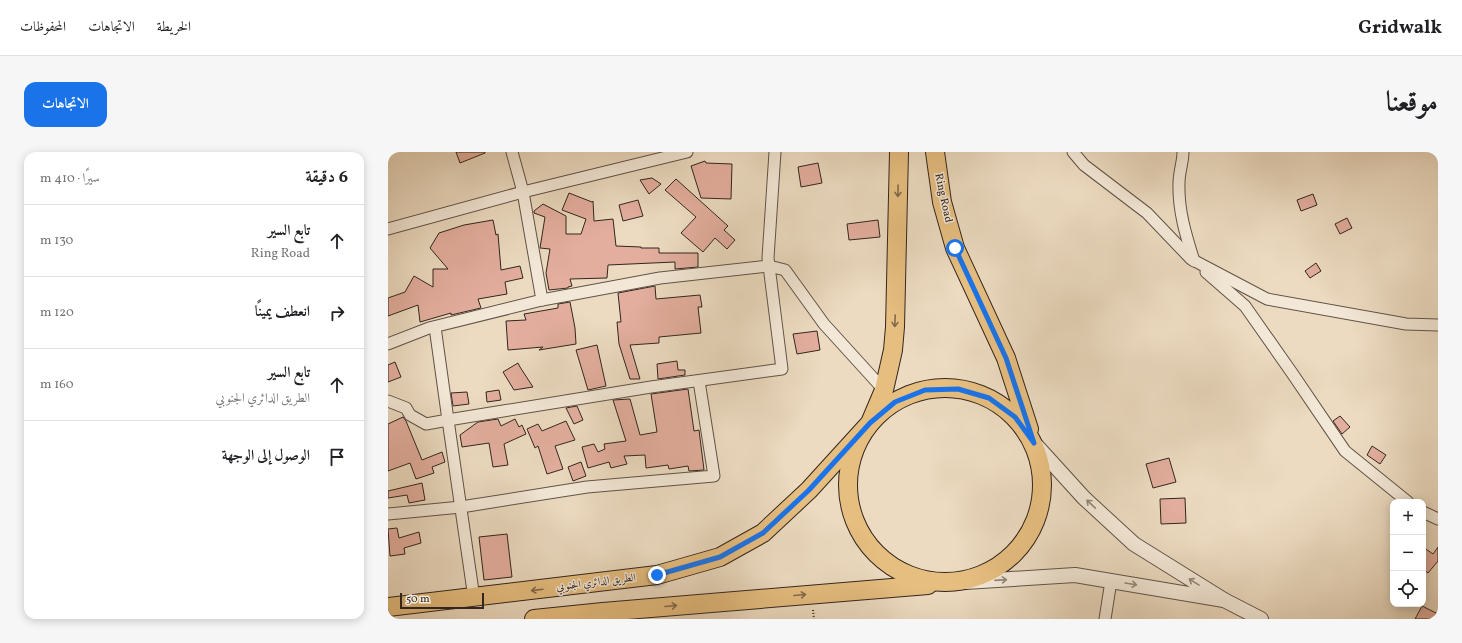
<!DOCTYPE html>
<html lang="ar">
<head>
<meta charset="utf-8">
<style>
	body { margin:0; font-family:Vollkorn,Amiri,serif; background:#f6f6f6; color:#202124; direction:rtl }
	.controls { position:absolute; right:12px; bottom:12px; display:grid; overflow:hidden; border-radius:8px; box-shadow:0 2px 10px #0003 }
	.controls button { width:36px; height:36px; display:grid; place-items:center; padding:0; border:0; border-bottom:1px solid #e0e0e0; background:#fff; color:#202124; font:20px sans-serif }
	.scale { position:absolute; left:12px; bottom:10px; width:84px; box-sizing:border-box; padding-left:4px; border:2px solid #32261f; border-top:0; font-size:11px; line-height:14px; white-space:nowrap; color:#32261f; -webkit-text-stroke:3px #f3e8d7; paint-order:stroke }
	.stop { position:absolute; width:12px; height:12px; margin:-9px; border:3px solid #1a73e8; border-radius:50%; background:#fff }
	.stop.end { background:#1a73e8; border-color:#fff; box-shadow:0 1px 4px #0008 }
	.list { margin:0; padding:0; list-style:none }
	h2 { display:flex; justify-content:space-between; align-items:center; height:52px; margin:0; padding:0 16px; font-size:17px }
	h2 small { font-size:13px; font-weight:400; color:#757577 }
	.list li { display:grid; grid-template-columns:26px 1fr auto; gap:12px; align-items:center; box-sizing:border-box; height:72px; padding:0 16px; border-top:1px solid #e0e0e0 }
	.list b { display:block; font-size:15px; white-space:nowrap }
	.list p { margin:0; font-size:13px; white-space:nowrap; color:#757577 }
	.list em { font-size:13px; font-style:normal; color:#757577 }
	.icon { flex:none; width:22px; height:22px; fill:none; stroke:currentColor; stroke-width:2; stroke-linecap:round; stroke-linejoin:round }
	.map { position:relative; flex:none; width:1050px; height:467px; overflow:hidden; direction:ltr; border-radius:12px }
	header { display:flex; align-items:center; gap:24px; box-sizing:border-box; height:56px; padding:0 20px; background:#fff; border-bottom:1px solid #e0e0e0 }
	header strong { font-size:19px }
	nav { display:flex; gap:22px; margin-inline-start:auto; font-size:14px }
	.intro { display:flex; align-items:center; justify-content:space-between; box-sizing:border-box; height:96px; padding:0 24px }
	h1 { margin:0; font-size:28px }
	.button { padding:10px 18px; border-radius:12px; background:#1a73e8; color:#fff; font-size:14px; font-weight:700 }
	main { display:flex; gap:24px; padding:0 24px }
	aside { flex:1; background:#fff; border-radius:12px; box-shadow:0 2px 10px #0003 }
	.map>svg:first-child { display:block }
	.building { fill:#e3ae9e; stroke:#32261f }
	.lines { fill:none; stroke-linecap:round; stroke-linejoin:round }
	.minor-casing { stroke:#605348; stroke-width:13 }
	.tertiary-casing { stroke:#605348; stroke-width:16 }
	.primary-casing { stroke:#32261f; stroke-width:20 }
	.path { stroke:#32261f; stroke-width:2; stroke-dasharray:1 2; stroke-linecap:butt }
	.minor { stroke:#f3e8d7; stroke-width:11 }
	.tertiary { stroke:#f3e8d7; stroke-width:14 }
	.primary { stroke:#e6be80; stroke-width:18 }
	.oneway { stroke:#836a4b }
	.oneway2 { stroke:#92877b }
	.route { stroke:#1a73e8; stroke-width:5 }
	.labels { text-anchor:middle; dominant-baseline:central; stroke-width:3; stroke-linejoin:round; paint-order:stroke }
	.street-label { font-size:11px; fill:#32261f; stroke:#f3e8d7 }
</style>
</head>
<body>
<header>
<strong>Gridwalk</strong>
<nav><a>الخريطة</a><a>الاتجاهات</a><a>المحفوظات</a></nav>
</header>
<div class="intro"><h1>موقعنا</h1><a class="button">الاتجاهات</a></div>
<main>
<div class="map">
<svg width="1050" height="467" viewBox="0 0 1050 467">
	<rect width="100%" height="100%" fill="#ecdbc1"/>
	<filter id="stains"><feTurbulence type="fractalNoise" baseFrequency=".005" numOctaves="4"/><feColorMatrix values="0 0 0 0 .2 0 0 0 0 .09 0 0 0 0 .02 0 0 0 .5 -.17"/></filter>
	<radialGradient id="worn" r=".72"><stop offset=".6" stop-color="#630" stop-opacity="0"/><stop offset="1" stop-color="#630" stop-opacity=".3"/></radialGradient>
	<g class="building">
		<path d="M 68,0 L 97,0 L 97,1 L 72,11 Z"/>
		<path d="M 317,9 L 318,11 L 344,12 L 343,47 L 313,46 L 303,14 Z"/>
		<path d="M 430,11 L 434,31 L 413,35 L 410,15 Z"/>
		<path d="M 264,26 L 273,32 L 261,42 L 252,28 Z"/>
		<path d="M 288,27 L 340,74 L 336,78 L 347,88 L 339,97 L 327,86 L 315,100 L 293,81 L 308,65 L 277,38 Z"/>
		<path d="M 181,41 L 204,50 L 205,49 L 206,69 L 225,67 L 228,94 L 253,95 L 253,96 L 271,96 L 271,101 L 310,101 L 310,115 L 287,117 L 287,110 L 220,113 L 219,126 L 182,127 L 184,134 L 180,135 L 180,136 L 161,138 L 158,121 L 162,97 L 152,96 L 157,65 L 146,61 L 146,59 L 155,52 L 178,64 L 178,82 L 193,82 L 198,67 L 174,58 Z"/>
		<path d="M 925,42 L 929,53 L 913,59 L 909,48 Z"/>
		<path d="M 250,48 L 255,64 L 235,69 L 231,53 Z"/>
		<path d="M 959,66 L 964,76 L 952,82 L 947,72 Z"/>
		<path d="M 105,68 L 108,83 L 110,82 L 113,118 L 132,114 L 135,126 L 117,130 L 119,142 L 90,147 L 93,156 L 63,163 L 63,161 L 32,170 L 30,153 L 0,164 L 0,146 L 17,140 L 26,124 L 45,135 L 45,117 L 60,117 L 42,96 L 51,81 L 76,73 Z"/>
		<path d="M 490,68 L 492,85 L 461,88 L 459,72 Z"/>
		<path d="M 928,111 L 933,119 L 922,126 L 917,119 Z"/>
		<path d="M 267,134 L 268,147 L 312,143 L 314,155 L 310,155 L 313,181 L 271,185 L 271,191 L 242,193 L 252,227 L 242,227 L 231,192 L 229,170 L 233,170 L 230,141 Z"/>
		<path d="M 182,150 L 187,176 L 188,192 L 151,198 L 155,195 L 120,198 L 118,169 L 138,168 L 136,162 L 170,156 L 170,152 Z"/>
		<path d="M 429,179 L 432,198 L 409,202 L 405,182 Z"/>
		<path d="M 209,193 L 218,234 L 200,238 L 188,198 Z"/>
		<path d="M 289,209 L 290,218 L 297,218 L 297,223 L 270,227 L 269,212 Z"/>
		<path d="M 7,210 L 13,225 L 0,230 L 0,213 Z"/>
		<path d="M 130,211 L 132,215 L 145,235 L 126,238 L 115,220 Z"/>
		<path d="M 300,237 L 306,279 L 311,278 L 316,318 L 301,319 L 300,314 L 281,317 L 280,313 L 258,316 L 257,303 L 236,304 L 239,312 L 223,316 L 221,310 L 200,316 L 194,295 L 206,292 L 210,300 L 217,297 L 216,292 L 238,289 L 225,248 L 242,247 L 252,283 L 269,280 L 263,242 Z"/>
		<path d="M 111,238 L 113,248 L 99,250 L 98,240 Z"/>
		<path d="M 79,240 L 81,252 L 65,254 L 63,241 Z"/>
		<path d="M 189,254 L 195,268 L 186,272 L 178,256 Z"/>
		<path d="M 952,264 L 962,275 L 954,282 L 945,269 Z"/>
		<path d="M 15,265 L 18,269 L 34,308 L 54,300 L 57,310 L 44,315 L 46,321 L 28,327 L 22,311 L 0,319 L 0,272 Z"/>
		<path d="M 110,267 L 113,274 L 127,267 L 131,275 L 134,273 L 138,282 L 116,292 L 120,313 L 105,315 L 101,291 L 74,295 L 72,283 L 90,270 Z"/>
		<path d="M 178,269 L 187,288 L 167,294 L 175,317 L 159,322 L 150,294 L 147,296 L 139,277 L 150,272 L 154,279 Z"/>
		<path d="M 984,294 L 998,303 L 992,312 L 979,303 Z"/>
		<path d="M 781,306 L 788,330 L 765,336 L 758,312 Z"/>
		<path d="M 193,310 L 198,324 L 185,329 L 180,315 Z"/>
		<path d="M 34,331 L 37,348 L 21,351 L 19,343 L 0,346 L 0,339 Z"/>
		<path d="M 797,346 L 798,371 L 773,372 L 772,347 Z"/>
		<path d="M 9,376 L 11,386 L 31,380 L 33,391 L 16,396 L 17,402 L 2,404 L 0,377 Z"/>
		<path d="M 119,382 L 124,425 L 96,428 L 91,385 Z"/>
		<path d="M 1035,395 L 1045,402 L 1050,395 L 1050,409 L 1040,421 L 1035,417 Z"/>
		<path d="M 1034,454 L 1050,462 L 1050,467 L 1027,467 Z"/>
	</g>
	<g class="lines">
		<defs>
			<g id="minor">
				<path d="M 124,0 L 135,40 L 154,148"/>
				<path d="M 685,0 L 696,13 L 759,61 L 803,107 L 879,147 L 1018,172 L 1050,173"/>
				<path d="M 795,0 C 795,10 791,20 791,31 C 790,58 798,84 806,109"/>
				<path d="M 0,77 L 135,40 L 299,0"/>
				<path d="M 818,120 L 857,154 L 904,221 L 957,299 L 1020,350"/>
				<path d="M 0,192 L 41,176 L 154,148 L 272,126 L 381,114 L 397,118 L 436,172 L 496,238"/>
				<path d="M 0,249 L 18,256 L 22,263 L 38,272 L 60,268 L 47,175"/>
				<path d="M 1035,360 L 1050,367"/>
				<path d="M 0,362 L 73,355 L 199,335 L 326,324 L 311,229"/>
				<path d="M 86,446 L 60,268 L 263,235 L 394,217 L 380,106 L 387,0"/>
				<path d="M 717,467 L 723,429"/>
			</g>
			<g id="tertiary">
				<path d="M 561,431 L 687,423 L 836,448 L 746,392 L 696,346 L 646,291"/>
				<path d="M 836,448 L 873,467"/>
			</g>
			<g id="primary">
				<path d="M 547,0 L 554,50 L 567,96 L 618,206 L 641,277"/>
				<circle cx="557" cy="333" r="97"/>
				<path d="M 0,455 L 269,423 L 332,405 L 375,381 L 421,338 L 482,271 L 496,238 L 505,198 L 507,175 L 511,0"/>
				<path d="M 146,467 L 215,460 L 540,433"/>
			</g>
		</defs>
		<use href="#minor" class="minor-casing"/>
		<use href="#tertiary" class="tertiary-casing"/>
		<use href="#primary" class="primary-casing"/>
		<path class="path" d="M 425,458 L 426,467"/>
		<use href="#minor" class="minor"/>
		<use href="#tertiary" class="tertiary"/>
		<use href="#primary" class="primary"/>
	</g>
	<defs><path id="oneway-shaft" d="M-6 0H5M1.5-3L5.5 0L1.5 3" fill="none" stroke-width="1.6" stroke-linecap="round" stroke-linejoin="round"/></defs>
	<g class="oneway">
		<use href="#oneway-shaft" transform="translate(510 39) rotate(91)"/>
		<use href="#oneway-shaft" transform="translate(507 169) rotate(92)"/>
		<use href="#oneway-shaft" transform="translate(149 438) rotate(173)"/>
		<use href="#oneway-shaft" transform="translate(412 443) rotate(-5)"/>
		<use href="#oneway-shaft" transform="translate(283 454) rotate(-5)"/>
	</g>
	<g class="oneway2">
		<use href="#oneway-shaft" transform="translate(703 352) rotate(-137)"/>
		<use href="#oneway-shaft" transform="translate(613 428) rotate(-4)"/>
		<use href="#oneway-shaft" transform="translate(806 430) rotate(-148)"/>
		<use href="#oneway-shaft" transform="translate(743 432) rotate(9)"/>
	</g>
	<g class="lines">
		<path class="route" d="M 269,423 L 332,405 L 375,381 L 421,338 L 482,271 L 507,250 L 537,238 L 570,237 L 601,246 L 627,265 L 646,291 L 618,206 L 567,96"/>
	</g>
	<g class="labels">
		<g class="street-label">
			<text transform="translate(555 46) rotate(78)">Ring Road</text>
			<text transform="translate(208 431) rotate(-7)">الطريق الدائري الجنوبي</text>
		</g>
	</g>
	<rect width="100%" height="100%" filter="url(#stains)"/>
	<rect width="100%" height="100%" fill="url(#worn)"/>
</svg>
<div class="controls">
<button>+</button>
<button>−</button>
<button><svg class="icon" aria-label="locate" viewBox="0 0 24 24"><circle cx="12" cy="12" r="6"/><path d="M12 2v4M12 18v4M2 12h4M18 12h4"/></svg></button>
</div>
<div class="scale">50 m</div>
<div class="stop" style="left:567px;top:96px"></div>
<div class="stop end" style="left:269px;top:423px"></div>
</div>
<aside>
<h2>6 دقيقة<small>سيرًا · 410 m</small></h2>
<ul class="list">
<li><svg class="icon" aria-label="ahead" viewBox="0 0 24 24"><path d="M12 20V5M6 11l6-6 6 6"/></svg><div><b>تابع السير</b><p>Ring Road</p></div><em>130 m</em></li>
<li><svg class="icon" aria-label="right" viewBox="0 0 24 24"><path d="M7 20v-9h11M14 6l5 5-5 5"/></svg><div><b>انعطف يمينًا</b></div><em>120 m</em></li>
<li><svg class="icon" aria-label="ahead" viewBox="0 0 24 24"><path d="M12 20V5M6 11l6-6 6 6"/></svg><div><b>تابع السير</b><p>الطريق الدائري الجنوبي</p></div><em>160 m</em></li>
<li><svg class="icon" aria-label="arrive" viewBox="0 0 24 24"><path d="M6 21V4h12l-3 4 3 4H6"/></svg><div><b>الوصول إلى الوجهة</b></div></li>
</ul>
</aside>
</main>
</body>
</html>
